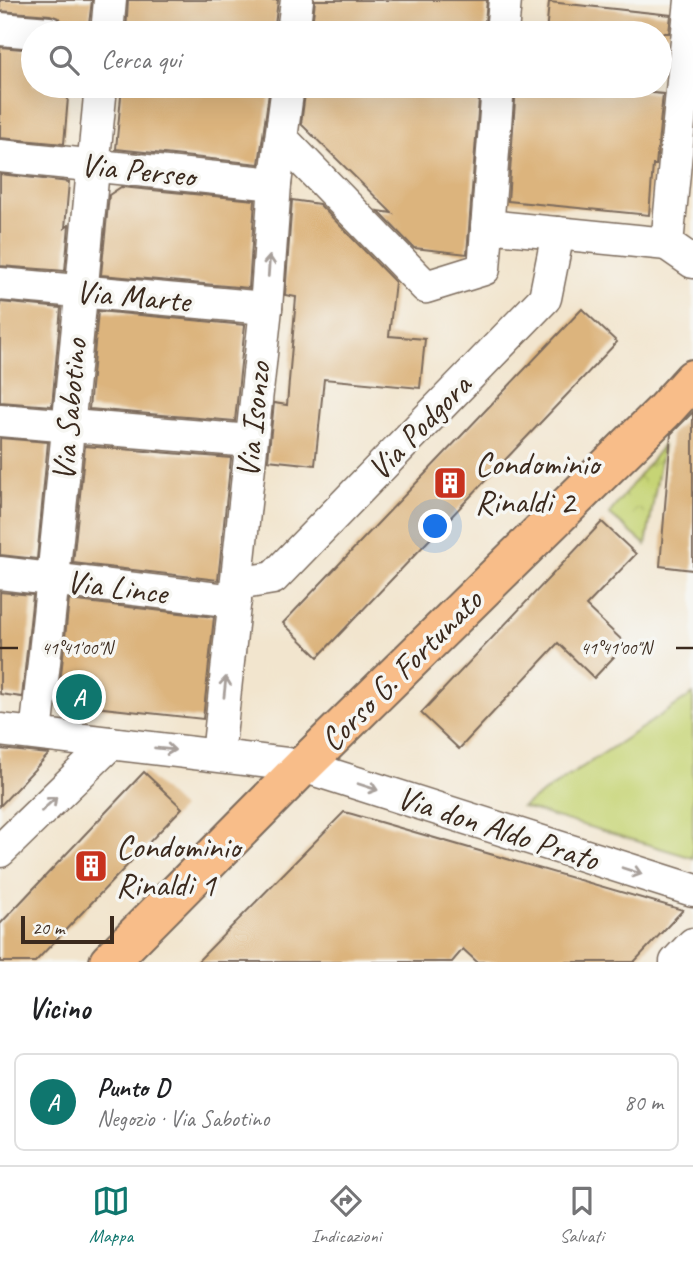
<!DOCTYPE html>
<html lang="it">
<head>
<meta charset="utf-8">
<style>
	body { margin:0; font-family:Caveat,sans-serif; background:#f2f2f2; color:#202124 }
	.scale { position:absolute; left:21px; bottom:18px; width:93px; box-sizing:border-box; padding-left:7px; border:4px solid #3b2a1e; border-top:0; font-size:19px; line-height:24px; white-space:nowrap; color:#3b2a1e; -webkit-text-stroke:5px #f6f6f2; paint-order:stroke }
	.you { position:absolute; left:436px; top:527px; width:24px; height:24px; margin:-18px; border:5px solid #fff; border-radius:50%; background:#1a73e8; box-shadow:0 0 0 10px #1a73e833 }
	.badge { display:grid; place-items:center; width:46px; height:46px; border-radius:50%; background:#0f766e; color:#fff; font-size:23px; font-weight:700 }
	.pin { position:absolute; translate:-50% -50%; border:4px solid #fff; box-shadow:0 2px 7px #0006 }
	.list { margin:0; padding:0; list-style:none }
	h2 { display:flex; justify-content:space-between; align-items:center; height:91px; margin:0; padding:0 28px; font-size:30px }
	h2 small { font-size:23px; font-weight:400; color:#757577 }
	.list li { display:grid; grid-template-columns:46px 1fr auto; gap:21px; align-items:center; box-sizing:border-box; height:98px; margin:0 14px 14px; padding:0 14px; border:2px solid #e0e0e0; border-radius:10px }
	.list b { display:block; font-size:26px; white-space:nowrap }
	.list p { margin:0; font-size:23px; white-space:nowrap; color:#757577 }
	.list em { font-size:23px; font-style:normal; color:#757577 }
	.icon { flex:none; width:38px; height:38px; fill:none; stroke:currentColor; stroke-width:2; stroke-linecap:round; stroke-linejoin:round }
	.map { position:relative; flex:none; width:693px; height:962px; overflow:hidden }
	.search { position:absolute; background:#fff; box-shadow:0 7px 28px #0002; left:21px; right:21px; top:21px; height:77px; display:flex; align-items:center; gap:18px; box-sizing:border-box; padding:0 24px; border-radius:38px; color:#757577; font-size:26px }
	.sheet { height:203px; background:#fff }
	nav { display:flex; justify-content:space-around; align-items:center; box-sizing:border-box; height:98px; border-top:2px solid #e0e0e0; background:#fff; font-size:19px; color:#757577 }
	nav a { display:grid; justify-items:center; gap:4px }
	nav .on { color:#0f766e }
	.map>svg:first-child { display:block }
	.grass { fill:#c6d475; stroke:#807f4a; stroke-width:2 }
	.park { fill:url(#park-crowns); stroke:#807f4a; stroke-width:2 }
	.building { fill:#dcb47d }
	.lines { fill:none; stroke-linecap:round; stroke-linejoin:round }
	.minor-casing { stroke:#7b6b5c; stroke-width:35 }
	.major-casing { stroke:#7b6b5c; stroke-width:42 }
	.minor { stroke:#fff; stroke-width:32 }
	.major { stroke:#f8bd89; stroke-width:38 }
	.oneway { stroke:#a79f9a }
	.ticks { fill:none; stroke:#3b2a1e; stroke-width:2.5 }
	.labels { text-anchor:middle; dominant-baseline:central; stroke-width:7; stroke-linejoin:round; paint-order:stroke }
	.street-label { font-size:33px; fill:#3b2a1e; stroke:#f6f6f2 }
	.poi-label { font-size:33px; fill:#3b2a1e; stroke:#f6f6f2; text-anchor:start }
	.ticks-label { font-size:18px; text-anchor:middle; fill:#3b2a1e; stroke:#f6f6f2; stroke-width:7; stroke-linejoin:round; paint-order:stroke }
</style>
</head>
<body>
<div class="map">
<svg width="693" height="962" viewBox="0 0 693 962">
	<defs>
		<pattern id="park-crowns" width="20" height="18" patternUnits="userSpaceOnUse" patternTransform="scale(1.75)"><rect width="20" height="18" fill="#c6d475"/><path d="M2 6a3 3 0 1 1 6 0M12 15a3 3 0 1 1 6 0" fill="none" stroke="#abb665"/></pattern>
	</defs>
	<rect width="100%" height="100%" fill="#f6f6f2"/>
	<filter id="ink" filterUnits="userSpaceOnUse"><feTurbulence type="fractalNoise" baseFrequency=".0143" numOctaves="2"/><feDisplacementMap in="SourceGraphic" scale="14" xChannelSelector="R" yChannelSelector="G"/><feConvolveMatrix kernelMatrix="1 2 1 2 8 2 1 2 1" color-interpolation-filters="sRGB"/></filter>
	<filter id="wash" filterUnits="userSpaceOnUse"><feTurbulence type="fractalNoise" baseFrequency=".00686" numOctaves="4" result="noise"/><feDisplacementMap in="SourceGraphic" scale="28" xChannelSelector="R" yChannelSelector="G"/><feGaussianBlur stdDeviation="1.57" result="paint"/><feColorMatrix in="noise" values="0 0 0 0 0 0 0 0 0 0 0 0 0 0 0 0 0 1.4 0 .05"/><feComposite in="paint" operator="in"/></filter>
	<g filter="url(#wash)">
		<rect width="100%" height="100%" fill="#f2e5ce"/>
		<path class="grass" d="M 693,694 L 693,858 L 522,807 Z"/>
		<path class="park" d="M 663,445 L 646,545 L 609,514 Z"/>
		<g id="blocks">
			<g class="building">
				<path d="M 0,0 L 92,0 L 89,24 L 63,22 L 59,18 L 50,15 L 0,11 Z"/>
				<path d="M 128,0 L 278,0 L 274,33 L 126,33 Z"/>
				<path d="M 315,0 L 487,0 L 484,33 L 462,33 L 366,23 L 365,32 L 312,26 Z"/>
				<path d="M 549,2 L 671,15 L 669,33 L 546,33 Z"/>
				<path d="M 0,47 L 33,50 L 33,86 L 69,86 L 64,144 L 0,138 Z"/>
				<path d="M 122,86 L 270,86 L 259,164 L 116,149 Z"/>
				<path d="M 306,86 L 480,86 L 467,254 L 414,248 L 378,211 L 392,213 L 301,124 Z"/>
				<path d="M 516,86 L 578,86 L 663,94 L 656,165 L 653,165 L 649,215 L 508,201 Z"/>
				<path d="M 0,174 L 69,182 L 65,228 L 69,225 L 65,271 L 0,266 Z"/>
				<path d="M 121,187 L 255,200 L 249,288 L 101,275 L 109,195 Z"/>
				<path d="M 292,200 L 319,204 L 395,282 L 389,336 L 425,339 L 420,388 L 324,379 L 315,465 L 268,460 L 274,403 L 287,405 L 296,297 L 285,295 Z"/>
				<path d="M 0,302 L 61,308 L 52,406 L 0,402 Z"/>
				<path d="M 582,309 L 617,342 L 318,657 L 283,623 Z"/>
				<path d="M 98,311 L 245,325 L 235,421 L 89,409 Z"/>
				<path d="M 693,412 L 693,570 L 660,566 L 671,434 Z"/>
				<path d="M 0,438 L 48,442 L 37,559 L 0,555 Z"/>
				<path d="M 85,446 L 231,458 L 218,580 L 73,563 Z"/>
				<path d="M 602,522 L 636,554 L 586,606 L 626,644 L 594,678 L 558,643 L 459,749 L 421,713 Z"/>
				<path d="M 0,592 L 33,595 L 22,697 L 0,694 Z"/>
				<path d="M 69,600 L 214,617 L 203,719 L 58,703 Z"/>
				<path d="M 0,749 L 49,754 L 0,806 Z"/>
				<path d="M 144,772 L 182,808 L 35,962 L 0,962 L 0,924 Z"/>
				<path d="M 344,812 L 352,814 L 683,910 L 634,962 L 477,962 L 463,949 L 452,962 L 197,962 Z"/>
			</g>
		</g>
	</g>
	<g filter="url(#ink)">
		<use href="#blocks" fill-opacity="0" stroke="#7b6b5c" stroke-width="2"/>
		<g class="lines">
			<defs>
				<g id="minor">
					<path d="M 691,0 L 667,244 L 693,262"/>
					<path d="M 0,29 L 49,33"/>
					<path d="M 107,33 L 110,0"/>
					<path d="M 293,33 L 297,0"/>
					<path d="M 502,33 L 505,0"/>
					<path d="M 282,139 L 426,287 L 484,269 L 498,86"/>
					<path d="M 0,156 L 275,184"/>
					<path d="M 487,226 L 667,244"/>
					<path d="M 0,284 L 266,308"/>
					<path d="M 0,420 L 251,441"/>
					<path d="M 0,573 L 235,601"/>
					<path d="M 237,584 L 273,578 L 545,298 L 558,233"/>
					<path d="M 0,730 L 303,766 L 693,890"/>
					<path d="M 36,734 C 61,518 80,302 101,86"/>
					<path d="M 218,755 L 266,308 L 275,184 L 288,86"/>
					<path d="M 0,851 L 111,743"/>
					<path d="M 676,962 L 693,944"/>
				</g>
				<path id="major" d="M 109,962 L 303,766 L 663,412 L 693,379"/>
			</defs>
			<use href="#minor" class="minor-casing"/>
			<use href="#major" class="major-casing"/>
			<use href="#minor" class="minor"/>
			<use href="#major" class="major"/>
		</g>
		<defs><path id="oneway-shaft" d="M-6 0H5M1.5-3L5.5 0L1.5 3" fill="none" stroke-width="1.6" stroke-linecap="round" stroke-linejoin="round" transform="scale(1.75)"/></defs>
		<g class="oneway">
			<use href="#oneway-shaft" transform="translate(269 266) rotate(-86)"/>
			<use href="#oneway-shaft" transform="translate(225 687) rotate(-84)"/>
			<use href="#oneway-shaft" transform="translate(165 749) rotate(6)"/>
			<use href="#oneway-shaft" transform="translate(368 787) rotate(18)"/>
			<use href="#oneway-shaft" transform="translate(49 804) rotate(-44)"/>
			<use href="#oneway-shaft" transform="translate(632 871) rotate(18)"/>
		</g>
	</g>
	<path class="ticks" d="M 0,648 L 18,648M 676,648 L 693,648"/>
	<defs>
		<symbol id="building-square" viewBox="-11 -11 22 22"><rect x="-9" y="-9" width="18" height="18" rx="4" fill="#c8321e" stroke="#f6f6f2"/><path d="M-4-6H4V6H1V3H-1V6H-4ZM-2.5-4.3h1.7v1.8h-1.7ZM.8-4.3h1.7v1.8H.8ZM-2.5-1h1.7V.8h-1.7ZM.8-1h1.7V.8H.8Z" fill="#fff"/></symbol>
	</defs>
	<g fill-rule="evenodd">
		<use href="#building-square" x="431" y="464" width="38" height="38"/>
		<use href="#building-square" x="72" y="847" width="38" height="38"/>
	</g>
	<g class="labels">
		<g class="street-label">
			<text transform="translate(138 170) rotate(6)">Via Perseo</text>
			<text transform="translate(133 296) rotate(5)">Via Marte</text>
			<text transform="translate(69 410) rotate(-85)">Via Sabotino</text>
			<text transform="translate(253 420) rotate(-84)">Via Isonzo</text>
			<text transform="translate(419 427) rotate(-46)">Via Podgora</text>
			<text transform="translate(117 587) rotate(7)">Via Lince</text>
			<text transform="translate(401 670) rotate(-45)">Corso G. Fortunato</text>
			<text transform="translate(498 828) rotate(18)">Via don Aldo Prato</text>
		</g>
		<g class="poi-label">
			<text x="475" y="464">Condominio<tspan x="475" dy="38">Rinaldi 2</tspan></text>
			<text x="116" y="847">Condominio<tspan x="116" dy="38">Rinaldi 1</tspan></text>
		</g>
	</g>
	<g class="ticks-label">
		<text x="77" y="654">41°41'00"N</text>
		<text x="616" y="654">41°41'00"N</text>
	</g>
</svg>
<div class="scale">20 m</div>
<div class="you"></div>
<div class="pin badge" style="left:79px;top:697px">A</div>
<div class="search"><svg class="icon" aria-label="search" viewBox="0 0 24 24"><circle cx="10" cy="10" r="6"/><path d="M15 15l6 6"/></svg>Cerca qui</div>
</div>
<section class="sheet">
<h2>Vicino<small></small></h2>
<ul class="list">
<li><span class="badge">A</span><div><b>Punto D</b><p>Negozio · Via Sabotino</p></div><em>80 m</em></li>
</ul>
</section>
<nav>
<a class="on"><svg class="icon" aria-label="map" viewBox="0 0 24 24"><path d="M3 6l6-2 6 2 6-2v14l-6 2-6-2-6 2zM9 4v14M15 6v14"/></svg>Mappa</a>
<a><svg class="icon" aria-label="directions" viewBox="0 0 24 24"><path d="M12 3l9 9-9 9-9-9zM9 14v-3h6M13 9l2 2-2 2"/></svg>Indicazioni</a>
<a><svg class="icon" aria-label="saved" viewBox="0 0 24 24"><path d="M7 4h10v16l-5-4-5 4z"/></svg>Salvati</a>
</nav>
</body>
</html>
